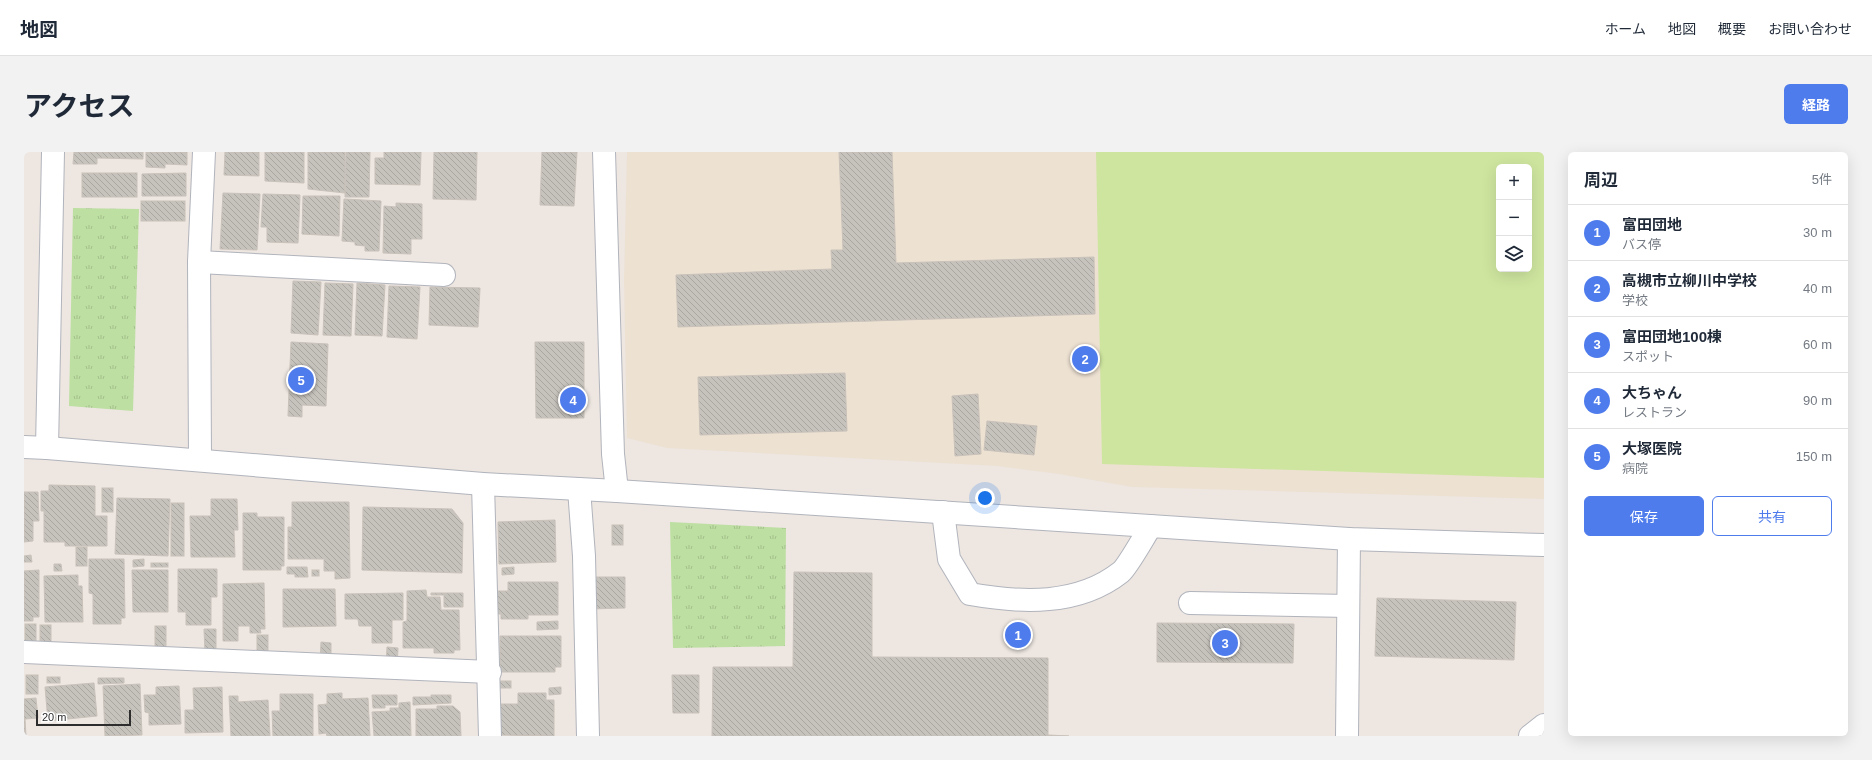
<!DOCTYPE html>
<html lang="ja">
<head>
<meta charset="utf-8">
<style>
	body { margin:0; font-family:Helvetica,"Noto Sans JP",sans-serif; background:#f2f2f3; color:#1f2937 }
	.controls { position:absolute; right:12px; top:12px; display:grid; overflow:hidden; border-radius:6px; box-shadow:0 4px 16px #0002 }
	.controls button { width:36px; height:36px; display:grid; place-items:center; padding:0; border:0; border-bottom:1px solid #e0e1e3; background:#fff; color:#1f2937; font:20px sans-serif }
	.scale { position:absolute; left:12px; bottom:10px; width:95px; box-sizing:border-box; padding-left:4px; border:2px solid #2d2d2d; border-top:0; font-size:11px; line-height:14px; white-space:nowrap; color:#2d2d2d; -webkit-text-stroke:3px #fff; paint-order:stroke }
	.you { position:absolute; left:961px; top:346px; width:14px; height:14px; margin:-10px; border:3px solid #fff; border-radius:50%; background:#1a73e8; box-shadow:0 0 0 6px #1a73e833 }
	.badge { display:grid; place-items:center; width:26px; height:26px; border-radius:50%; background:#4f7cec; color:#fff; font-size:13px; font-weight:700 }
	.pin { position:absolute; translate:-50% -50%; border:2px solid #fff; box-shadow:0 1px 4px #0006 }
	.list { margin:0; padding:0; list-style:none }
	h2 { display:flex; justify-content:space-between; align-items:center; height:52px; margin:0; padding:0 16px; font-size:17px }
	h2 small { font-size:13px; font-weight:400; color:#747a83 }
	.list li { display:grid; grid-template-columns:26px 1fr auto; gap:12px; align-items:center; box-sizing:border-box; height:56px; padding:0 16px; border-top:1px solid #e0e1e3 }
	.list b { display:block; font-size:15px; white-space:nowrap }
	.list p { margin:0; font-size:13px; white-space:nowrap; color:#747a83 }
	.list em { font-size:13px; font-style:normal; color:#747a83 }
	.actions { display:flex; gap:8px; padding:12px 16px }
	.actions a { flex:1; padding:9px 0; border:1px solid #4f7cec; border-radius:6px; text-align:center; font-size:14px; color:#4f7cec }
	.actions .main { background:#4f7cec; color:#fff }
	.icon { flex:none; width:22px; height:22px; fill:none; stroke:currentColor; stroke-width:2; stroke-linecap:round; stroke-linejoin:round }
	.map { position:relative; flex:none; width:1520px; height:584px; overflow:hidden; border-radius:6px }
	header { display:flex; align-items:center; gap:24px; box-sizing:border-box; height:56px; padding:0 20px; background:#fff; border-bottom:1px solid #e0e1e3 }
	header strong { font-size:19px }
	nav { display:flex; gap:22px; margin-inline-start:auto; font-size:14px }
	.intro { display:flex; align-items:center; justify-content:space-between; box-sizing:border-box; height:96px; padding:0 24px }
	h1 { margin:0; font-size:28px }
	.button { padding:10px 18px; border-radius:6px; background:#4f7cec; color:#fff; font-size:14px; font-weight:700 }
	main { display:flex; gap:24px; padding:0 24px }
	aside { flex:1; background:#fff; border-radius:6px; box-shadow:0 4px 16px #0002 }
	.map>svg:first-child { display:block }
	.education { fill:#ede1d2; fill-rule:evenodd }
	.park { fill:url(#park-tufts) }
	.pitch { fill:#cee59f; fill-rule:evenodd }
	.building { fill:url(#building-back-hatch); stroke:#c9c2ba }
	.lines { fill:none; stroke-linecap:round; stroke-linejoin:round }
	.street-casing { stroke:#b1b4bc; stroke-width:24 }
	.secondary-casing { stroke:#b1b4bc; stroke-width:24 }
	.street { stroke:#fff; stroke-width:22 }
	.secondary { stroke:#fff; stroke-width:22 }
</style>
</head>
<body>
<header>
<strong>地図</strong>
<nav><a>ホーム</a><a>地図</a><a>概要</a><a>お問い合わせ</a></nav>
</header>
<div class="intro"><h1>アクセス</h1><a class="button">経路</a></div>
<main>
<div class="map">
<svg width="1520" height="584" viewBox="0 0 1520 584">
	<defs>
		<pattern id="park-tufts" width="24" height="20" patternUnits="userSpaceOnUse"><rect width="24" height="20" fill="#bddfa2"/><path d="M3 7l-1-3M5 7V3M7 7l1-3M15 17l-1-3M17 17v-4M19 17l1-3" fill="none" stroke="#a3c08c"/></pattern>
		<pattern id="building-back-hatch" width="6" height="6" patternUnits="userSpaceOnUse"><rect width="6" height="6" fill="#c6c2bc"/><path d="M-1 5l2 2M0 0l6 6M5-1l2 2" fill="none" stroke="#aaa7a2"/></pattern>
	</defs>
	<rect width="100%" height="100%" fill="#ede6e1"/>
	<path class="education" d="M 603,0 L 1520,0 L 1520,347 L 1108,335 L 1035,322 L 973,314 L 643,296 L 603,286 L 600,129 ZM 1475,15 L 1505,15 L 1505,117 L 1475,117 Z"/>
	<g class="park">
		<path d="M 49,56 L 115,57 L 109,259 L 45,254 Z"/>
		<path d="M 646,370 L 762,376 L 761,494 L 649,496 Z"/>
	</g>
	<path class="pitch" d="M 1072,0 L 1520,0 L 1520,326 L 1078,312 ZM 1475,15 L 1505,15 L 1505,117 L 1475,117 Z"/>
	<g class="building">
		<path d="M 50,0 L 119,0 L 119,7 L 73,6 L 73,12 L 49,12 Z"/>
		<path d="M 122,0 L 163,0 L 163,13 L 141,12 L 141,16 L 122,15 Z"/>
		<path d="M 201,0 L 235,0 L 235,24 L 200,23 Z"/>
		<path d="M 241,0 L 280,0 L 280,31 L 241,29 Z"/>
		<path d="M 284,0 L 321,0 L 321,41 L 284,37 Z"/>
		<path d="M 322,0 L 346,0 L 345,45 L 321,45 Z"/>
		<path d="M 360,0 L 397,0 L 396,33 L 351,32 L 351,6 L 360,6 Z"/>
		<path d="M 410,0 L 453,0 L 452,48 L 409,47 Z"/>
		<path d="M 518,0 L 553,0 L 550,54 L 516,53 Z"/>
		<path d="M 815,0 L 868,0 L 872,111 L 1070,105 L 1071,162 L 654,175 L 652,123 L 808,117 L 807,98 L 819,98 Z"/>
		<rect x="58" y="21" width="55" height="24"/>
		<path d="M 162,21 L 162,44 L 118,44 L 118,22 Z"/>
		<path d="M 199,41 L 236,42 L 233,98 L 196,97 Z"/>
		<path d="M 239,42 L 276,43 L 274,91 L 243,90 L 243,75 L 237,75 Z"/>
		<path d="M 279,44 L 316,44 L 315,84 L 278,82 Z"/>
		<path d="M 320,47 L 357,49 L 355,99 L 341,99 L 341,94 L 331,93 L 331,90 L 318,89 Z"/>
		<rect x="117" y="49" width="44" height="20"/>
		<path d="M 372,51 L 398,52 L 398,87 L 387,87 L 387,102 L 359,101 L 360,54 L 372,55 Z"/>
		<path d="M 269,129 L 297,130 L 294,183 L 267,181 Z"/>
		<path d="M 301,131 L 329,132 L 327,184 L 299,183 Z"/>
		<path d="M 333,131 L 361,133 L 358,184 L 331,183 Z"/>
		<path d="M 365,134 L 396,135 L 393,187 L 363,185 Z"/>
		<path d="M 406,135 L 456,136 L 454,175 L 405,173 Z"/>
		<path d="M 267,190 L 304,192 L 302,254 L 278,253 L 278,265 L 264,264 Z"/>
		<path d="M 511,190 L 560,190 L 560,266 L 512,266 Z"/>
		<path d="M 821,221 L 823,279 L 676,283 L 674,225 Z"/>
		<path d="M 954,242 L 957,302 L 931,304 L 928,244 Z"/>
		<path d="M 963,269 L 1013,274 L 1010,303 L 960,298 Z"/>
		<path d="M 25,333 L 71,334 L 71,364 L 83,364 L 83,394 L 41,394 L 41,390 L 20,390 L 20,359 L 17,359 L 17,339 L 25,339 Z"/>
		<rect x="78" y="336" width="11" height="24"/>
		<path d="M 0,340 L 14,340 L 15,369 L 9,369 L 9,389 L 0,390 Z"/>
		<path d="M 93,346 L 146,347 L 144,404 L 91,402 Z"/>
		<path d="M 187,347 L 213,347 L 214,378 L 210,378 L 211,405 L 167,405 L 166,364 L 187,364 Z"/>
		<path d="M 268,350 L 325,350 L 326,426 L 311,427 L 311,419 L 300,419 L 300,407 L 264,407 L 264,375 L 268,375 Z"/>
		<rect x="147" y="351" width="13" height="53"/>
		<path d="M 339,355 L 428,357 L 439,371 L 438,421 L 338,418 Z"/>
		<path d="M 219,361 L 233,361 L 233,365 L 260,365 L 260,414 L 257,414 L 257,418 L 219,418 Z"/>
		<path d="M 531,368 L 532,410 L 475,412 L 474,370 Z"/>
		<rect x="588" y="373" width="11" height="20"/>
		<rect x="52" y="395" width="11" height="19"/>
		<path d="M 7,403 L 8,410 L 0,410 L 0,404 Z"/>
		<path d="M 65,407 L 100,407 L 101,466 L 97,466 L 97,472 L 69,472 L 69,442 L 65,441 Z"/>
		<path d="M 120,407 L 120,414 L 109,415 L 109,408 Z"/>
		<rect x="127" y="411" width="17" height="4"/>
		<path d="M 30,412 L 37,412 L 38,419 L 30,419 Z"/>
		<path d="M 263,415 L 283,415 L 284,425 L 271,425 L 271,422 L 263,422 Z"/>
		<path d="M 490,415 L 490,422 L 478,423 L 478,416 Z"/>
		<path d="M 154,417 L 193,417 L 193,445 L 187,445 L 187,473 L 162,473 L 162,460 L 154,460 Z"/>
		<path d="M 15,418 L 15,465 L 9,465 L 9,469 L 0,469 L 0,419 Z"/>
		<path d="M 108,418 L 144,418 L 144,460 L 109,460 Z"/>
		<rect x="288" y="418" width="7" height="6"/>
		<path d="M 770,420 L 848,421 L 848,505 L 1024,506 L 1024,583 L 1045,584 L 688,584 L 689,515 L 769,515 Z"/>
		<path d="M 54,423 L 54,434 L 58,434 L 59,470 L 21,470 L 20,424 Z"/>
		<path d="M 565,425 L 601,425 L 601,456 L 565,457 Z"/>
		<path d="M 484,430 L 534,430 L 534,463 L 504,463 L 504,467 L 477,467 L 477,462 L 471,462 L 471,439 L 484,439 Z"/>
		<path d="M 240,431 L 241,477 L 236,477 L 237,481 L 226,481 L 226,474 L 214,474 L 214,489 L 199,489 L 199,432 Z"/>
		<path d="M 259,437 L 311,437 L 312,474 L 259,475 Z"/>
		<path d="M 402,438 L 403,445 L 416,445 L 417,458 L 435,458 L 436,498 L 430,498 L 430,501 L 410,501 L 410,496 L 379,496 L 379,470 L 383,469 L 383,439 Z"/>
		<path d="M 379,441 L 379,468 L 368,468 L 368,491 L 348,491 L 348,474 L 335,474 L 334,467 L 321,467 L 321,442 Z"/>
		<path d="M 407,441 L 439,441 L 439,455 L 420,455 L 420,443 L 407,443 Z"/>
		<path d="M 1353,446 L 1492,450 L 1490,508 L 1351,504 Z"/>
		<path d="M 534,469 L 534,477 L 513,478 L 513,470 Z"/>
		<path d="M 1133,471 L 1270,472 L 1269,511 L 1133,510 Z"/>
		<rect x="1" y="472" width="11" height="19"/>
		<rect x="16" y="473" width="11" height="19"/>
		<rect x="131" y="474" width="11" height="25"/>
		<path d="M 180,477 L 192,477 L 192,501 L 181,501 Z"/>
		<rect x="233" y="483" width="11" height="25"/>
		<path d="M 476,484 L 537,484 L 537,515 L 531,515 L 531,520 L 476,520 Z"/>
		<path d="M 297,490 L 307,491 L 307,511 L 296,510 Z"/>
		<path d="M 363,495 L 374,496 L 373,516 L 362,515 Z"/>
		<rect x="2" y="523" width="12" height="19"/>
		<path d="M 648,523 L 675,523 L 675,561 L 649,561 Z"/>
		<rect x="23" y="525" width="13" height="6"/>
		<path d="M 74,526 L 100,526 L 100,531 L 74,532 Z"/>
		<rect x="472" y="529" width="15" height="7"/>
		<path d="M 70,531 L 73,564 L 24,569 L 21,535 Z"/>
		<path d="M 116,532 L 118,583 L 81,584 L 79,534 Z"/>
		<path d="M 155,534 L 157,572 L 125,573 L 125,561 L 121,560 L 120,543 L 132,543 L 132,535 Z"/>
		<path d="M 198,535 L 199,580 L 161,581 L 161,558 L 170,558 L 169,536 Z"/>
		<path d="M 537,535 L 537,542 L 525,543 L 525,536 Z"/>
		<path d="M 318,541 L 318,547 L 344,546 L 346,584 L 303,584 L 302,581 L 295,582 L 294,553 L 303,552 L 303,542 Z"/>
		<path d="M 494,541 L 522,541 L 522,548 L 530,548 L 530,584 L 476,583 L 471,552 L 494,552 Z"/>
		<path d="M 256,542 L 289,542 L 289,584 L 249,584 L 248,559 L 256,559 Z"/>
		<path d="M 348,543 L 373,543 L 373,553 L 361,553 L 361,556 L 349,556 Z"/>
		<path d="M 407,543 L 427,543 L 427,551 L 389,553 L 389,545 L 407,545 Z"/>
		<path d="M 205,544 L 214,544 L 214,550 L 244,548 L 246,584 L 207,584 Z"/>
		<path d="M 12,546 L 14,566 L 1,567 L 2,584 L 0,584 L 0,547 Z"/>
		<path d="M 386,550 L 387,584 L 350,584 L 348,560 L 366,559 L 366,556 L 375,556 L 375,551 Z"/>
		<path d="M 413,554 L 429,554 L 436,560 L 437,584 L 392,584 L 392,557 L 413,557 Z"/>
	</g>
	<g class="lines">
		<defs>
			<g id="street">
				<path d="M 580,0 L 589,302 L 593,339"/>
				<path d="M 175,110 L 420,123"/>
				<path d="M 23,296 L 29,0"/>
				<path d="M 176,308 L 175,110 L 180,0"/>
				<path d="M 459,332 L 466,584"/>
				<path d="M 555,337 L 560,404 L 564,584"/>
				<path d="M 919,360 L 925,407 L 946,442 C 997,451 1054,454 1097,420 C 1104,414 1121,383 1127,374"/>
				<path d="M 1166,451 L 1324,454"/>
				<path d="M 0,500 L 466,520"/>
				<path d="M 1323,584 L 1325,387"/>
				<path d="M 1506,584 L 1520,573"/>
			</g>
			<path id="secondary" d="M 0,295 L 23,296 L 459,332 L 593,339 L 1325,387 L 1520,393"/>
		</defs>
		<use href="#street" class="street-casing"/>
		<use href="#secondary" class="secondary-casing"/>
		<use href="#street" class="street"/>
		<use href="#secondary" class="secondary"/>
	</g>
</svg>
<div class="controls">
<button>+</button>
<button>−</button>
<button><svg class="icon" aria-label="layers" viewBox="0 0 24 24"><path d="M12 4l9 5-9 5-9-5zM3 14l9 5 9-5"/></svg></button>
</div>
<div class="scale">20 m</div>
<div class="you"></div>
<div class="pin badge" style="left:994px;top:483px">1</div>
<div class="pin badge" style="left:1061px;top:207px">2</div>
<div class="pin badge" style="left:1201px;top:491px">3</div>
<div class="pin badge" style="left:549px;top:248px">4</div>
<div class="pin badge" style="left:277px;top:228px">5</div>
</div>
<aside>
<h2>周辺<small>5件</small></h2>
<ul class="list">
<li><span class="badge">1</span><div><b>富田団地</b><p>バス停</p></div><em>30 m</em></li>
<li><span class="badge">2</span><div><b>高槻市立柳川中学校</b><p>学校</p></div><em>40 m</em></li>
<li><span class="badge">3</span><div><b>富田団地100棟</b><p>スポット</p></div><em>60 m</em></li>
<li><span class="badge">4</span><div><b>大ちゃん</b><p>レストラン</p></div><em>90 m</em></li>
<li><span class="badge">5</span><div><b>大塚医院</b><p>病院</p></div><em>150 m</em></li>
</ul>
<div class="actions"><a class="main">保存</a><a>共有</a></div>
</aside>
</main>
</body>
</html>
